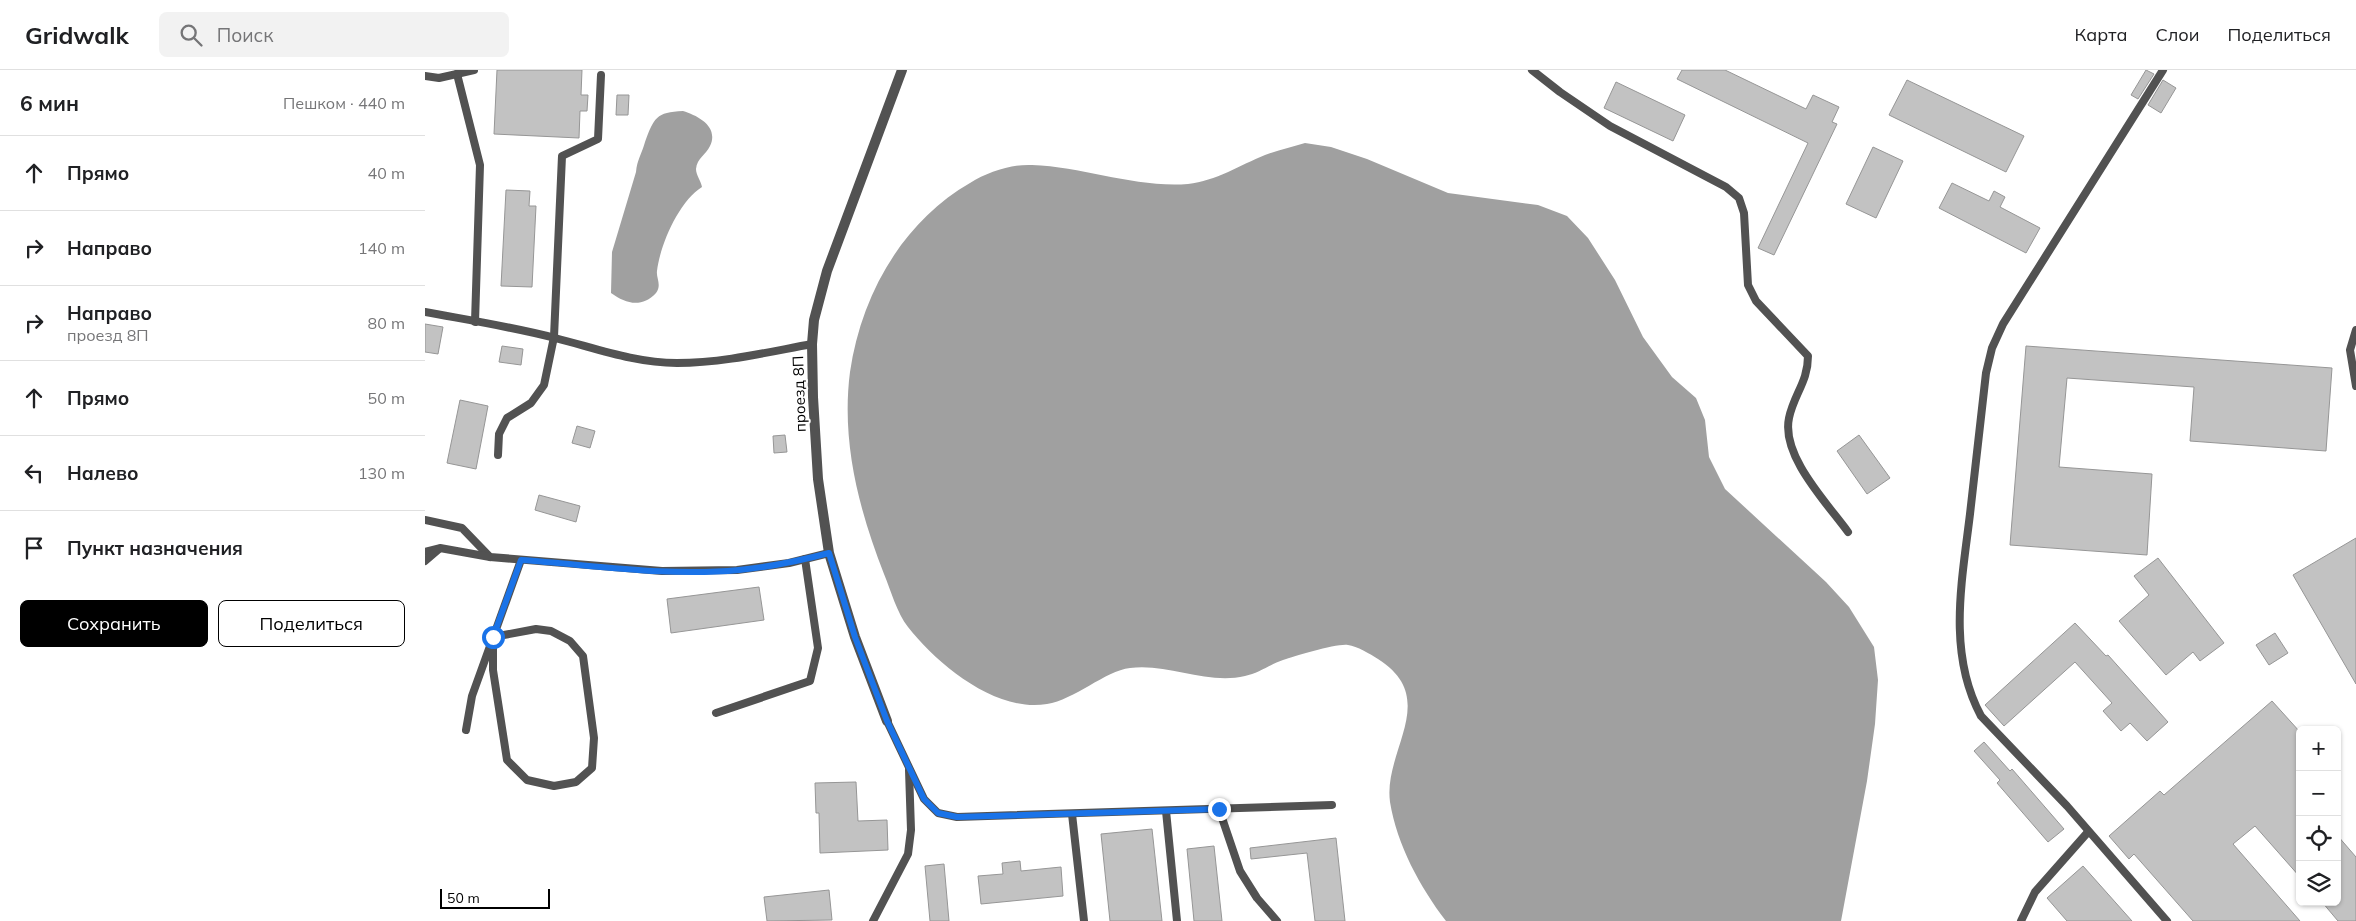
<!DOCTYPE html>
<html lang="ru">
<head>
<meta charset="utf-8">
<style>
	body { margin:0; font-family:Mulish,sans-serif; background:#f2f2f2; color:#202124 }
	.controls { position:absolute; right:15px; bottom:15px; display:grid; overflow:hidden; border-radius:8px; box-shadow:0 1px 4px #0004 }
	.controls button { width:45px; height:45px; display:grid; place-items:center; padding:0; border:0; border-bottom:1px solid #e0e0e0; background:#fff; color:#202124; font:25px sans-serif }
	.scale { position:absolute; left:15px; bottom:12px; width:110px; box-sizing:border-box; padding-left:5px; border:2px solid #000; border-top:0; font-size:14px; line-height:18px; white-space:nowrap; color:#000; -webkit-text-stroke:4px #fff; paint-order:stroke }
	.stop { position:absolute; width:15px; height:15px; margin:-11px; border:4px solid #1a73e8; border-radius:50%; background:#fff }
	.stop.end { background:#1a73e8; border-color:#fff; box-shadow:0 1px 5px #0008 }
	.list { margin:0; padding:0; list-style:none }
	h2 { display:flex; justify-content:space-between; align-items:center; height:65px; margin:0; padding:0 20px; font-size:21px }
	h2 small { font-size:16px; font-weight:400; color:#757577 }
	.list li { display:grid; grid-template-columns:32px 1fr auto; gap:15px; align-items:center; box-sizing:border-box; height:75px; padding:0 20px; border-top:1px solid #e0e0e0 }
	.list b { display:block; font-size:19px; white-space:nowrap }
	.list p { margin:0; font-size:16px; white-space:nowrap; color:#757577 }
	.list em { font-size:16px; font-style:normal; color:#757577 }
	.actions { display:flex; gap:10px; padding:15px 20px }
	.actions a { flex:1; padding:11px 0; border:1px solid #000; border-radius:8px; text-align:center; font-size:18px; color:#000 }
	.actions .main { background:#000; color:#fff }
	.icon { flex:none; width:28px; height:28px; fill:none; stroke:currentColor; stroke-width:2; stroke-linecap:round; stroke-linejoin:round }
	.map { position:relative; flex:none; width:1931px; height:851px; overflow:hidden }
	header { display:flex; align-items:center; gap:30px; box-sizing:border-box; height:70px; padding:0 25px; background:#fff; border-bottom:1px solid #e0e0e0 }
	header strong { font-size:24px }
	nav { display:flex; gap:28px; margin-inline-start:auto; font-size:18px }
	.search { width:350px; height:45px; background:#f2f2f2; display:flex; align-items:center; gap:12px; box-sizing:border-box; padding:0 18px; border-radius:8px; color:#757577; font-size:19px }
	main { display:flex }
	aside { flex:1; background:#fff }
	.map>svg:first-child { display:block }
	.water { fill:#a0a0a0 }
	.building { fill:#c2c2c2; stroke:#969696 }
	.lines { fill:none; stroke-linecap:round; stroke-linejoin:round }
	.service { stroke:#525252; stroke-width:8 }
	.minor { stroke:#525252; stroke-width:10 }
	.route { stroke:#1a73e8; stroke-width:6 }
	.labels { text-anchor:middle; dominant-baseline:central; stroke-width:4; stroke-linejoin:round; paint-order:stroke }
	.street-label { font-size:15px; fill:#000; stroke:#fff }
</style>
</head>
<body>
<header>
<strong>Gridwalk</strong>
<div class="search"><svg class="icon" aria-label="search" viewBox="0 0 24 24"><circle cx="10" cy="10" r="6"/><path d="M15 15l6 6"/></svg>Поиск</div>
<nav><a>Карта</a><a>Слои</a><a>Поделиться</a></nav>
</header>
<main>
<aside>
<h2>6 мин<small>Пешком · 440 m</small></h2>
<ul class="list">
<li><svg class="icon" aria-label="ahead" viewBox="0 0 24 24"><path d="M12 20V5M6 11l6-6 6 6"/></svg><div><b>Прямо</b></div><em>40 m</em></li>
<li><svg class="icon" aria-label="right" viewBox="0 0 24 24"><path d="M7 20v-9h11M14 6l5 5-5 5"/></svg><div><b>Направо</b></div><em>140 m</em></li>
<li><svg class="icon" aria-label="right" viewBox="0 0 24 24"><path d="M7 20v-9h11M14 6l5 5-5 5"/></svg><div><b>Направо</b><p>проезд 8П</p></div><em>80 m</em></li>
<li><svg class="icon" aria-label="ahead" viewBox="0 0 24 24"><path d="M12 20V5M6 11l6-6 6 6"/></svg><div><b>Прямо</b></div><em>50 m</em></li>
<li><svg class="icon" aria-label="left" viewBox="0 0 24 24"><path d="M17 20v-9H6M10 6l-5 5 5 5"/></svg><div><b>Налево</b></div><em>130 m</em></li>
<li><svg class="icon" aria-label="arrive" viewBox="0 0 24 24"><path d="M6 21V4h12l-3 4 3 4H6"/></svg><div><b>Пункт назначения</b></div></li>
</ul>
<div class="actions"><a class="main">Сохранить</a><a>Поделиться</a></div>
</aside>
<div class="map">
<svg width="1931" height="851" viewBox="0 0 1931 851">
	<rect width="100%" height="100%" fill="#fff"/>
	<g class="water">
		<path d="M 258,41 C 274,46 294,57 285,76 C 281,85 272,88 271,99 C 271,105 276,111 277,117 C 254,131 235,175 232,201 C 231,208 237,215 231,223 C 217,238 201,234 186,223 L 187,182 L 211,102 C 212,90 217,83 220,72 C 229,48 231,42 258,41 Z"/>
		<path d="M 880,73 L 906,77 L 942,89 L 1023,123 L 1113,135 L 1142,146 L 1163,168 L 1190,210 L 1218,267 L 1247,307 L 1271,328 L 1280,350 L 1284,387 L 1300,419 L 1401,512 L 1424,537 L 1449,577 L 1453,610 L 1450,654 L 1442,711 L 1416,851 L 1021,851 C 995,817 972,775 965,732 C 958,680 1016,629 953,589 C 945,584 932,576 923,575 C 913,573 870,586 858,590 C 846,594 834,603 820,606 C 782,615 743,593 705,598 C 680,601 649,630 622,634 C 571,643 512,594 483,557 C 472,543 466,521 459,504 C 434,440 416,372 425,302 C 436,226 477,152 545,113 C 563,102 586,94 607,95 C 660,97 710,118 763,114 C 791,111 815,95 840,85 C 853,80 867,77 880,73 Z"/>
	</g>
	<g class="building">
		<path d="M 72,0 L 157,0 L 156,25 L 163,25 L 162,41 L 155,41 L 154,68 L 69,64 Z"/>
		<path d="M 1257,0 L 1300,0 L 1381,39 L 1388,25 L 1414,37 L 1407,52 L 1412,54 L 1349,185 L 1333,178 L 1383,73 L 1252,9 Z"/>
		<path d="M 1721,0 L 1729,4 L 1713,29 L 1706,25 Z"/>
		<path d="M 1482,10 L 1599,66 L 1581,102 L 1464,45 Z"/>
		<path d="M 1738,10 L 1751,18 L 1736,43 L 1723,35 Z"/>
		<path d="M 1191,12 L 1260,45 L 1248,71 L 1179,38 Z"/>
		<path d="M 192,25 L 204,25 L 203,45 L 191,45 Z"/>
		<path d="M 1448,77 L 1478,91 L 1451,148 L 1421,134 Z"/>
		<path d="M 1527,113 L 1564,131 L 1569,121 L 1580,127 L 1575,137 L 1615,158 L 1601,183 L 1514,138 Z"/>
		<path d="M 81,120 L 105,121 L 104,136 L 111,136 L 107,217 L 76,216 Z"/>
		<path d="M 0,254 L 18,257 L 13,284 L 0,282 Z"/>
		<path d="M 77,276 L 98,279 L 96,295 L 74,292 Z"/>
		<path d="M 1601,276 L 1907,298 L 1901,381 L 1765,371 L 1769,317 L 1642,308 L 1634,397 L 1727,404 L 1722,485 L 1585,475 Z"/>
		<path d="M 35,330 L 63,336 L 51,399 L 22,393 Z"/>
		<path d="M 152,356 L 170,361 L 165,378 L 147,373 Z"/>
		<path d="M 360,365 L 362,382 L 349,383 L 348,366 Z"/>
		<path d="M 1434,365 L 1465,408 L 1442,424 L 1412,381 Z"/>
		<path d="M 114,425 L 155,436 L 151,452 L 110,440 Z"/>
		<path d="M 1931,468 L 1931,614 L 1868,505 Z"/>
		<path d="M 1733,488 L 1799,573 L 1775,591 L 1768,582 L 1741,605 L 1694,551 L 1724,525 L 1709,506 Z"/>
		<path d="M 334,517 L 339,550 L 246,563 L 242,529 Z"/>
		<path d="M 1650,553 L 1681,586 L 1683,585 L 1743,652 L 1722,671 L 1705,653 L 1696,661 L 1678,641 L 1687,633 L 1650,592 L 1579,656 L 1560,635 Z"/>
		<path d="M 1850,563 L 1863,583 L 1844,595 L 1831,575 Z"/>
		<path d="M 1847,631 L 1875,662 L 1875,807 L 1830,756 L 1808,774 L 1875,851 L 1768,851 L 1709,784 L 1704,789 L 1684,766 L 1735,721 L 1739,725 Z"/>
		<path d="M 1559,672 L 1585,701 L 1587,699 L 1639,759 L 1623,772 L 1572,713 L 1575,710 L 1549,681 Z"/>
		<path d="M 431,712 L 433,751 L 462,750 L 463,780 L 395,783 L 394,743 L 391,743 L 390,713 Z"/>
		<path d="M 727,759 L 737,851 L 685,851 L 676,764 Z"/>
		<path d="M 1912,765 L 1931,787 L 1931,851 L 1913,851 L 1897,832 L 1912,832 Z"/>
		<path d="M 911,768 L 920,851 L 890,851 L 882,783 L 826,789 L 825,778 Z"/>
		<path d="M 789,776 L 797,851 L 769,851 L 762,779 Z"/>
		<path d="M 595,791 L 596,801 L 636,797 L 638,826 L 556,834 L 553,806 L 578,804 L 577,793 Z"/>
		<path d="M 519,794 L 524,851 L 505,851 L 500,796 Z"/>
		<path d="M 1658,796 L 1707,851 L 1642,851 L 1622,828 Z"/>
		<path d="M 404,820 L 407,850 L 342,851 L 339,827 Z"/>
	</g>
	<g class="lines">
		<g class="service">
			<path d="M 1107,0 L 1135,22 L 1185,56 L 1301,117 L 1314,128 L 1319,143 L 1323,215 L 1331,231 L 1383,286 C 1383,312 1369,324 1364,348 C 1356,386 1402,433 1423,462"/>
			<path d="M 1738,0 L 1578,254 L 1567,278 L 1561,303 C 1556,350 1550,397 1545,444 C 1537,511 1522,583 1556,646 L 1642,736 L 1742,851"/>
			<path d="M 32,4 L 55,95 L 50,252"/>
			<path d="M 0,6 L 14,8 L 49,0"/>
			<path d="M 0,242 C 43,250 88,257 130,268 C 170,278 210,293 252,293 C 298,293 343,282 387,274"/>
			<path d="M 1931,260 L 1925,280 L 1931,316"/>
			<path d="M 73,385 L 74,364 L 82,348 L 106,333 L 119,315 L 129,267 L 137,86 L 173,69 L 176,5"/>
			<path d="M 0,450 L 37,458 L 65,487"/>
			<path d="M 0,482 L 15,478 L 65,487 L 237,501 L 312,500 L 364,493 L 404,483"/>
			<path d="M 0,491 L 14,479"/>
			<path d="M 111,559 L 126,561 L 145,571 L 158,586 L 169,668 L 167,698 L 151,712 L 129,716 L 102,710 L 82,690 L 68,600 L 68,567 Z"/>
			<path d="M 291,643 L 385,611 L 393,578 L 380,489"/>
			<path d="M 462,651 L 499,729 L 513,743 L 532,747 L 907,735"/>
			<path d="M 41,660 L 47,626 L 96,490"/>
			<path d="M 794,739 L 815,801 L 832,828 L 852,851"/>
			<path d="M 741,741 L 752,851"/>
			<path d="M 647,744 L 659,851"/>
			<path d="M 448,851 L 483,784 L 486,760 L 484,700"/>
			<path d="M 1596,851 L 1610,822 L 1663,762"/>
		</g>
		<path class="minor" d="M 462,651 L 430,567 L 404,483 L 393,409 L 388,327 L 387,274 L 389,250 L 402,201 L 477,0"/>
	</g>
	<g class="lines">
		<path class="route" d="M 68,567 L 96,490 C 168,495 242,507 314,500 C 344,497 374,491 404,483 L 430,567 L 462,651 L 499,729 L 513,743 L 532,747 L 794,739"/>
	</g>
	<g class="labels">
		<g class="street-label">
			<text transform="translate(374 324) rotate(-92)">проезд 8П</text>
		</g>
	</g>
</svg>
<div class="controls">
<button>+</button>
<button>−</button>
<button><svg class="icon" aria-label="locate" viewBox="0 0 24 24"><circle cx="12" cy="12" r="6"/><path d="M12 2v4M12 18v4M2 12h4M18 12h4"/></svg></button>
<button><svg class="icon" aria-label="layers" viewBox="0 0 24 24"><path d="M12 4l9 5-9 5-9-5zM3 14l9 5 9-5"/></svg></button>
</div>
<div class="scale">50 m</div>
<div class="stop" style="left:68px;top:567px"></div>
<div class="stop end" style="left:794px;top:739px"></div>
</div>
</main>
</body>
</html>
